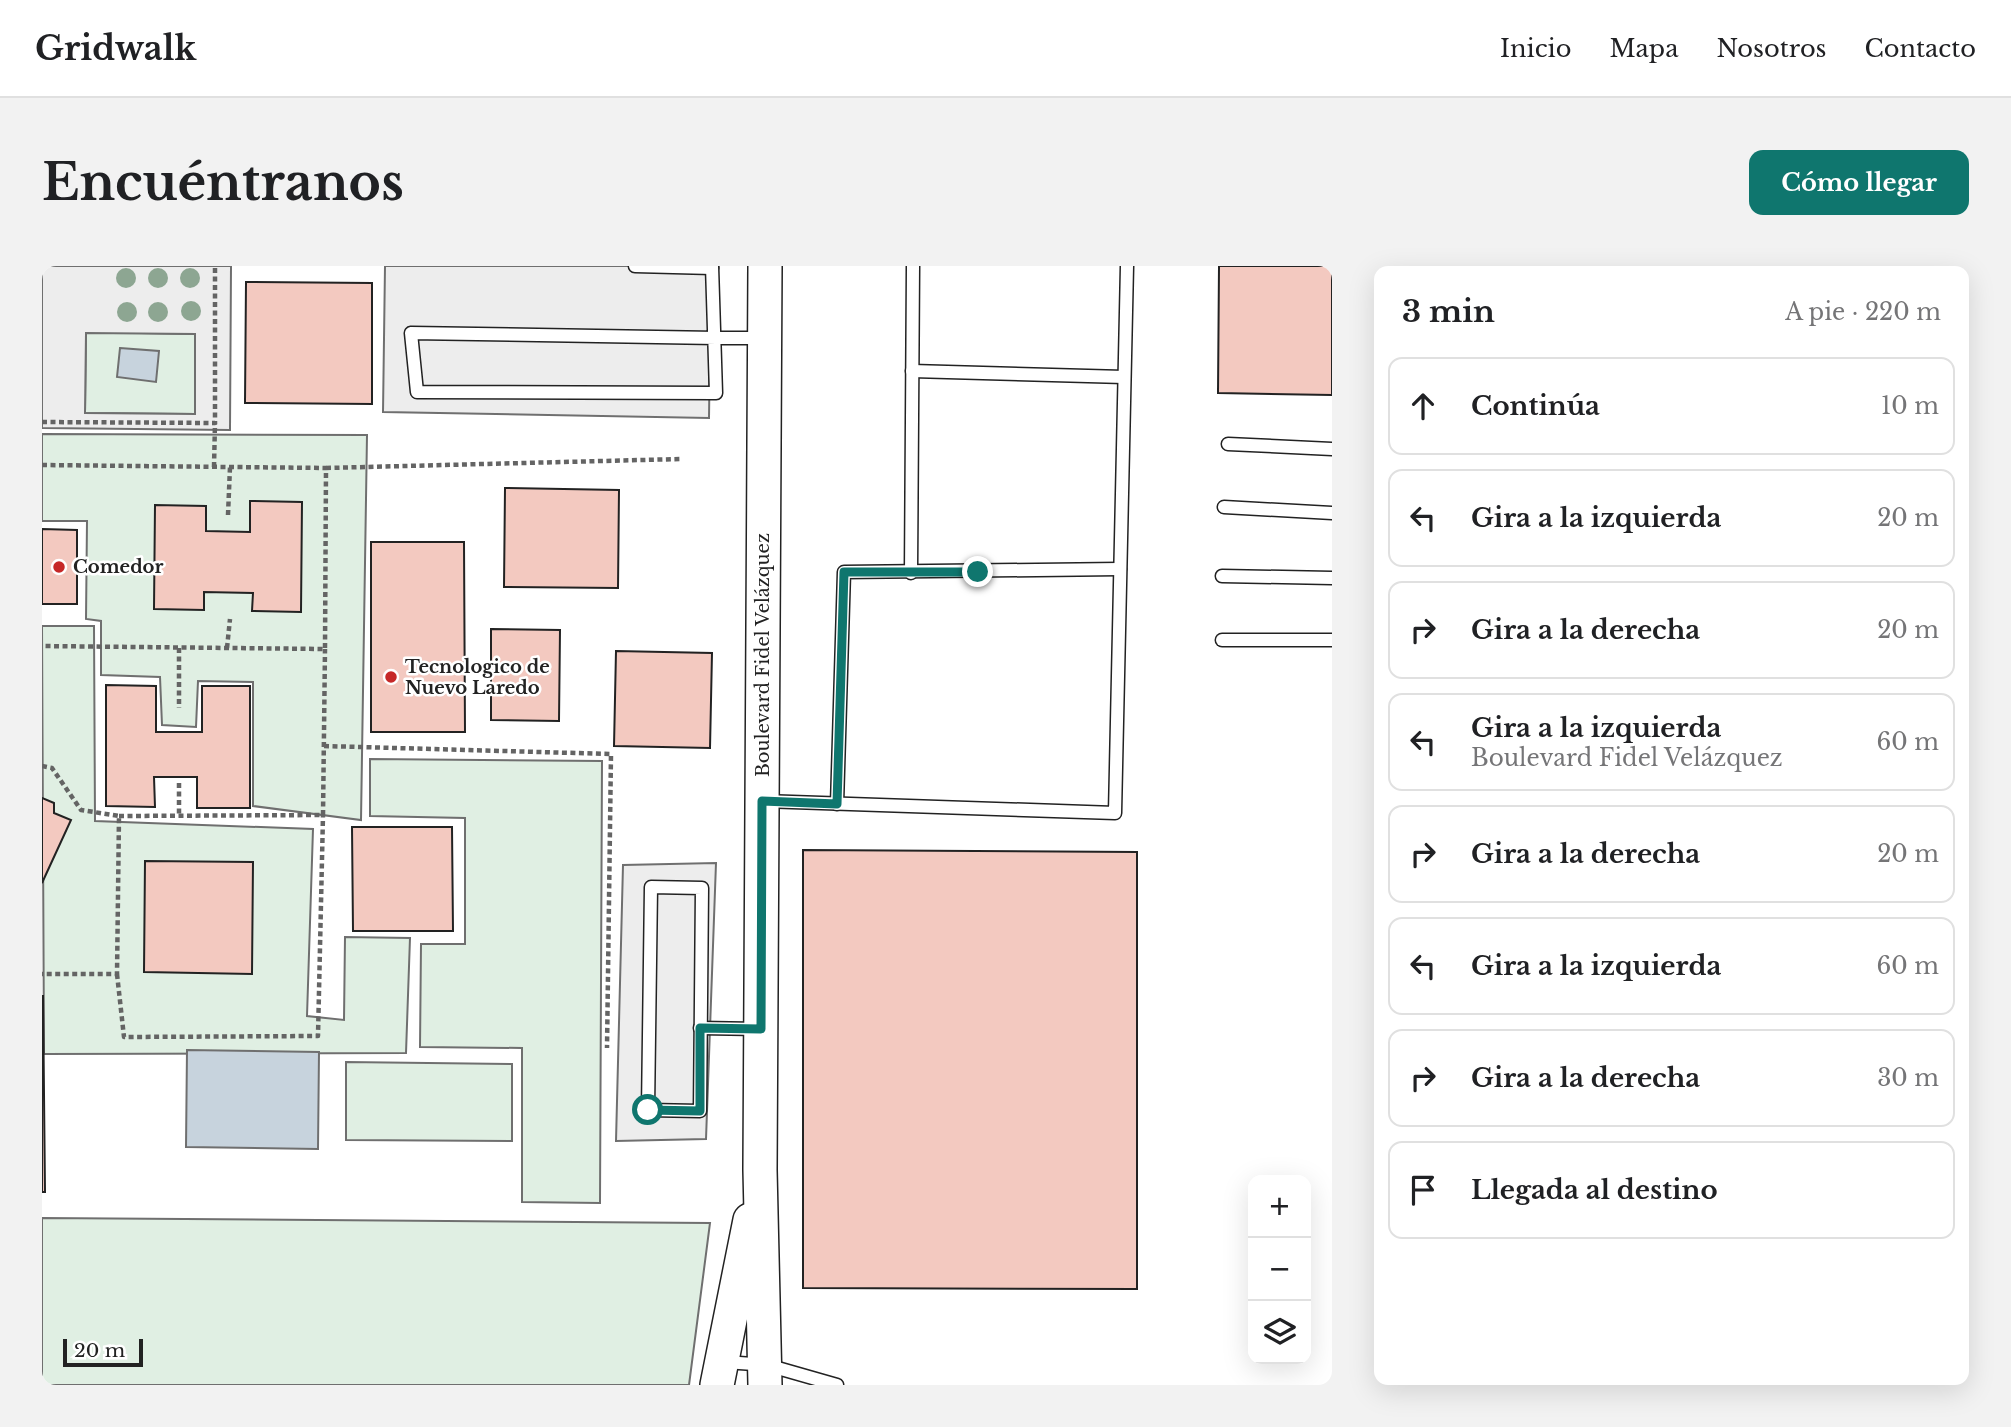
<!DOCTYPE html>
<html lang="es">
<head>
<meta charset="utf-8">
<style>
	body { margin:0; font-family:"Libre Baskerville",serif; background:#f2f2f2; color:#202124 }
	.controls { position:absolute; right:21px; bottom:21px; display:grid; overflow:hidden; border-radius:14px; box-shadow:0 7px 28px #0002 }
	.controls button { width:63px; height:63px; display:grid; place-items:center; padding:0; border:0; border-bottom:2px solid #e0e0e0; background:#fff; color:#202124; font:35px sans-serif }
	.scale { position:absolute; left:21px; bottom:18px; width:80px; box-sizing:border-box; padding-left:7px; border:4px solid #222; border-top:0; font-size:19px; line-height:24px; white-space:nowrap; color:#222; -webkit-text-stroke:5px #fff; paint-order:stroke }
	.stop { position:absolute; width:21px; height:21px; margin:-16px; border:5px solid #0f766e; border-radius:50%; background:#fff }
	.stop.end { background:#0f766e; border-color:#fff; box-shadow:0 2px 7px #0008 }
	.list { margin:0; padding:0; list-style:none }
	h2 { display:flex; justify-content:space-between; align-items:center; height:91px; margin:0; padding:0 28px; font-size:30px }
	h2 small { font-size:23px; font-weight:400; color:#757577 }
	.list li { display:grid; grid-template-columns:46px 1fr auto; gap:21px; align-items:center; box-sizing:border-box; height:98px; margin:0 14px 14px; padding:0 14px; border:2px solid #e0e0e0; border-radius:14px }
	.list b { display:block; font-size:26px; white-space:nowrap }
	.list p { margin:0; font-size:23px; white-space:nowrap; color:#757577 }
	.list em { font-size:23px; font-style:normal; color:#757577 }
	.icon { flex:none; width:38px; height:38px; fill:none; stroke:currentColor; stroke-width:2; stroke-linecap:round; stroke-linejoin:round }
	.map { position:relative; flex:none; width:1290px; height:1119px; overflow:hidden; border-radius:14px }
	header { display:flex; align-items:center; gap:42px; box-sizing:border-box; height:98px; padding:0 35px; background:#fff; border-bottom:2px solid #e0e0e0 }
	header strong { font-size:33px }
	nav { display:flex; gap:38px; margin-inline-start:auto; font-size:24px }
	.intro { display:flex; align-items:center; justify-content:space-between; box-sizing:border-box; height:168px; padding:0 42px }
	h1 { margin:0; font-size:49px }
	.button { padding:18px 32px; border-radius:14px; background:#0f766e; color:#fff; font-size:24px; font-weight:700 }
	main { display:flex; gap:42px; padding:0 42px }
	aside { flex:1; background:#fff; border-radius:14px; box-shadow:0 7px 28px #0002 }
	.map>svg:first-child { display:block }
	.green { fill:#e0efe3; stroke:#6f6f6f; stroke-width:2 }
	.parking { fill:#ededed; stroke:#6f6f6f; stroke-width:2; fill-rule:evenodd }
	.water { fill:#c7d3dd; stroke:#6f6f6f; stroke-width:2 }
	.building { fill:#f3c9c0; stroke:#222; stroke-width:2 }
	.lines { fill:none; stroke-linecap:round; stroke-linejoin:round }
	.lane-casing { stroke:#222; stroke-width:15 }
	.secondary-casing { stroke:#222; stroke-width:36 }
	.path { stroke:#646464; stroke-width:4.5; stroke-dasharray:5 3.5; stroke-linecap:butt }
	.lane { stroke:#fff; stroke-width:12 }
	.secondary { stroke:#fff; stroke-width:33 }
	.tree { fill:#8da692 }
	.route { stroke:#0f766e; stroke-width:9 }
	.poi-dot { fill:#c62828; stroke:#fff; stroke-width:2.5 }
	.labels { text-anchor:middle; dominant-baseline:central; stroke-width:5; stroke-linejoin:round; paint-order:stroke }
	.poi-label { font-size:18px; font-weight:bold; fill:#222; stroke:#fff; text-anchor:start }
	.street-label { font-size:18px; fill:#222; stroke:#fff }
</style>
</head>
<body>
<header>
<strong>Gridwalk</strong>
<nav><a>Inicio</a><a>Mapa</a><a>Nosotros</a><a>Contacto</a></nav>
</header>
<div class="intro"><h1>Encuéntranos</h1><a class="button">Cómo llegar</a></div>
<main>
<div class="map">
<svg width="1290" height="1119" viewBox="0 0 1290 1119">
	<rect width="100%" height="100%" fill="#fff"/>
	<g class="green">
		<path d="M 44,66 L 154,68 L 153,148 L 43,147 Z"/>
		<path d="M 0,168 L 325,169 L 319,554 L 211,540 L 211,416 L 156,415 L 154,461 L 120,459 L 118,411 L 59,409 L 59,355 L 44,353 L 45,255 L 0,255 Z"/>
		<path d="M 0,360 L 52,360 L 53,555 L 271,563 L 265,750 L 302,754 L 303,671 L 368,672 L 364,787 L 2,788 Z"/>
		<path d="M 328,493 L 560,495 L 558,937 L 480,936 L 480,782 L 378,781 L 379,678 L 423,678 L 423,552 L 328,550 Z"/>
		<path d="M 304,796 L 470,798 L 470,875 L 304,874 Z"/>
		<path d="M 0,952 L 668,957 L 647,1119 L 0,1119 Z"/>
	</g>
	<g class="parking">
		<path d="M 0,0 L 189,0 L 188,164 L 0,162 ZM 44,67 L 153,68 L 153,148 L 43,147 Z"/>
		<path d="M 343,0 L 669,0 L 667,152 L 341,146 Z"/>
		<path d="M 674,597 L 664,873 L 574,875 L 581,599 Z"/>
	</g>
	<g class="water">
		<path d="M 78,82 L 117,85 L 114,116 L 75,111 Z"/>
		<path d="M 145,784 L 277,786 L 276,883 L 144,881 Z"/>
	</g>
	<g class="building">
		<path d="M 1177,0 L 1290,0 L 1290,129 L 1176,127 Z"/>
		<path d="M 204,16 L 330,17 L 330,138 L 203,137 Z"/>
		<path d="M 463,222 L 577,224 L 576,322 L 462,321 Z"/>
		<path d="M 208,235 L 260,236 L 259,346 L 210,345 L 211,327 L 162,326 L 162,344 L 112,343 L 113,239 L 164,240 L 164,265 L 208,266 Z"/>
		<path d="M 0,263 L 35,264 L 35,338 L 0,338 Z"/>
		<path d="M 329,276 L 422,276 L 423,466 L 329,466 Z"/>
		<path d="M 449,363 L 518,364 L 517,455 L 449,454 Z"/>
		<path d="M 574,385 L 670,387 L 668,482 L 572,480 Z"/>
		<path d="M 64,419 L 114,420 L 114,466 L 160,466 L 160,420 L 208,420 L 208,542 L 155,542 L 155,511 L 112,511 L 113,541 L 64,540 Z"/>
		<path d="M 0,532 L 12,537 L 12,547 L 29,554 L 0,617 Z"/>
		<path d="M 310,561 L 410,561 L 411,665 L 311,665 Z"/>
		<path d="M 761,584 L 1095,586 L 1095,1023 L 761,1022 Z"/>
		<path d="M 103,595 L 211,596 L 210,708 L 102,706 Z"/>
		<path d="M 0,730 L 1,730 L 3,926 L 0,926 Z"/>
	</g>
	<g class="lines">
		<defs>
			<g id="lane">
				<path d="M 593,0 L 670,2"/>
				<path d="M 670,0 L 674,127 L 375,126 L 369,67 L 674,72 L 723,72"/>
				<path d="M 870,105 L 1082,111"/>
				<path d="M 1186,178 L 1290,183"/>
				<path d="M 1182,241 L 1290,247"/>
				<path d="M 869,307 L 871,0"/>
				<path d="M 1180,310 L 1290,312"/>
				<path d="M 1180,374 L 1290,374"/>
				<path d="M 721,535 L 1073,547 L 1085,0"/>
				<path d="M 795,538 L 802,306 L 1078,303"/>
				<path d="M 609,621 L 660,622 L 658,845 L 606,844 Z"/>
				<path d="M 658,762 L 718,763"/>
				<path d="M 683,1096 L 725,1099 L 795,1119"/>
			</g>
			<g id="secondary">
				<path d="M 675,1119 L 708,954"/>
				<path d="M 723,1119 L 718,904 L 723,0"/>
			</g>
		</defs>
		<use href="#lane" class="lane-casing"/>
		<use href="#secondary" class="secondary-casing"/>
		<g class="path">
			<path d="M 0,156 L 173,157 L 173,0"/>
			<path d="M 0,199 L 284,202 L 283,383 L 0,380"/>
			<path d="M 172,201 L 173,157"/>
			<path d="M 284,202 L 639,193"/>
			<path d="M 186,249 L 188,201"/>
			<path d="M 137,382 L 137,442"/>
			<path d="M 185,382 L 188,353"/>
			<path d="M 282,480 L 569,488 L 565,782"/>
			<path d="M 0,500 L 10,502 L 39,544 L 77,550 L 75,708 L 0,708"/>
			<path d="M 137,517 L 137,550"/>
			<path d="M 77,550 L 281,549 L 283,383"/>
			<path d="M 75,708 L 82,771 L 276,770 L 281,549"/>
		</g>
		<use href="#lane" class="lane"/>
		<use href="#secondary" class="secondary"/>
	</g>
	<g class="tree">
		<circle cx="84" cy="12" r="10"/>
		<circle cx="116" cy="12" r="10"/>
		<circle cx="148" cy="12" r="10"/>
		<circle cx="149" cy="45" r="10"/>
		<circle cx="85" cy="46" r="10"/>
		<circle cx="116" cy="46" r="10"/>
	</g>
	<g class="lines">
		<path class="route" d="M 606,844 L 658,845 L 658,762 L 719,763 L 720,535 L 795,538 L 802,306 L 936,306"/>
	</g>
	<g class="poi-dot">
		<circle cx="17" cy="301" r="7"/>
		<circle cx="349" cy="411" r="7"/>
	</g>
	<g class="labels">
		<g class="poi-label">
			<text x="31" y="301">Comedor</text>
			<text x="363" y="401">Tecnologico de<tspan x="363" dy="21">Nuevo Laredo</tspan></text>
		</g>
		<g class="street-label">
			<text transform="translate(721 389) rotate(-90)">Boulevard Fidel Velázquez</text>
		</g>
	</g>
</svg>
<div class="controls">
<button>+</button>
<button>−</button>
<button><svg class="icon" aria-label="layers" viewBox="0 0 24 24"><path d="M12 4l9 5-9 5-9-5zM3 14l9 5 9-5"/></svg></button>
</div>
<div class="scale">20 m</div>
<div class="stop" style="left:606px;top:844px"></div>
<div class="stop end" style="left:936px;top:306px"></div>
</div>
<aside>
<h2>3 min<small>A pie · 220 m</small></h2>
<ul class="list">
<li><svg class="icon" aria-label="ahead" viewBox="0 0 24 24"><path d="M12 20V5M6 11l6-6 6 6"/></svg><div><b>Continúa</b></div><em>10 m</em></li>
<li><svg class="icon" aria-label="left" viewBox="0 0 24 24"><path d="M17 20v-9H6M10 6l-5 5 5 5"/></svg><div><b>Gira a la izquierda</b></div><em>20 m</em></li>
<li><svg class="icon" aria-label="right" viewBox="0 0 24 24"><path d="M7 20v-9h11M14 6l5 5-5 5"/></svg><div><b>Gira a la derecha</b></div><em>20 m</em></li>
<li><svg class="icon" aria-label="left" viewBox="0 0 24 24"><path d="M17 20v-9H6M10 6l-5 5 5 5"/></svg><div><b>Gira a la izquierda</b><p>Boulevard Fidel Velázquez</p></div><em>60 m</em></li>
<li><svg class="icon" aria-label="right" viewBox="0 0 24 24"><path d="M7 20v-9h11M14 6l5 5-5 5"/></svg><div><b>Gira a la derecha</b></div><em>20 m</em></li>
<li><svg class="icon" aria-label="left" viewBox="0 0 24 24"><path d="M17 20v-9H6M10 6l-5 5 5 5"/></svg><div><b>Gira a la izquierda</b></div><em>60 m</em></li>
<li><svg class="icon" aria-label="right" viewBox="0 0 24 24"><path d="M7 20v-9h11M14 6l5 5-5 5"/></svg><div><b>Gira a la derecha</b></div><em>30 m</em></li>
<li><svg class="icon" aria-label="arrive" viewBox="0 0 24 24"><path d="M6 21V4h12l-3 4 3 4H6"/></svg><div><b>Llegada al destino</b></div></li>
</ul>
</aside>
</main>
</body>
</html>
